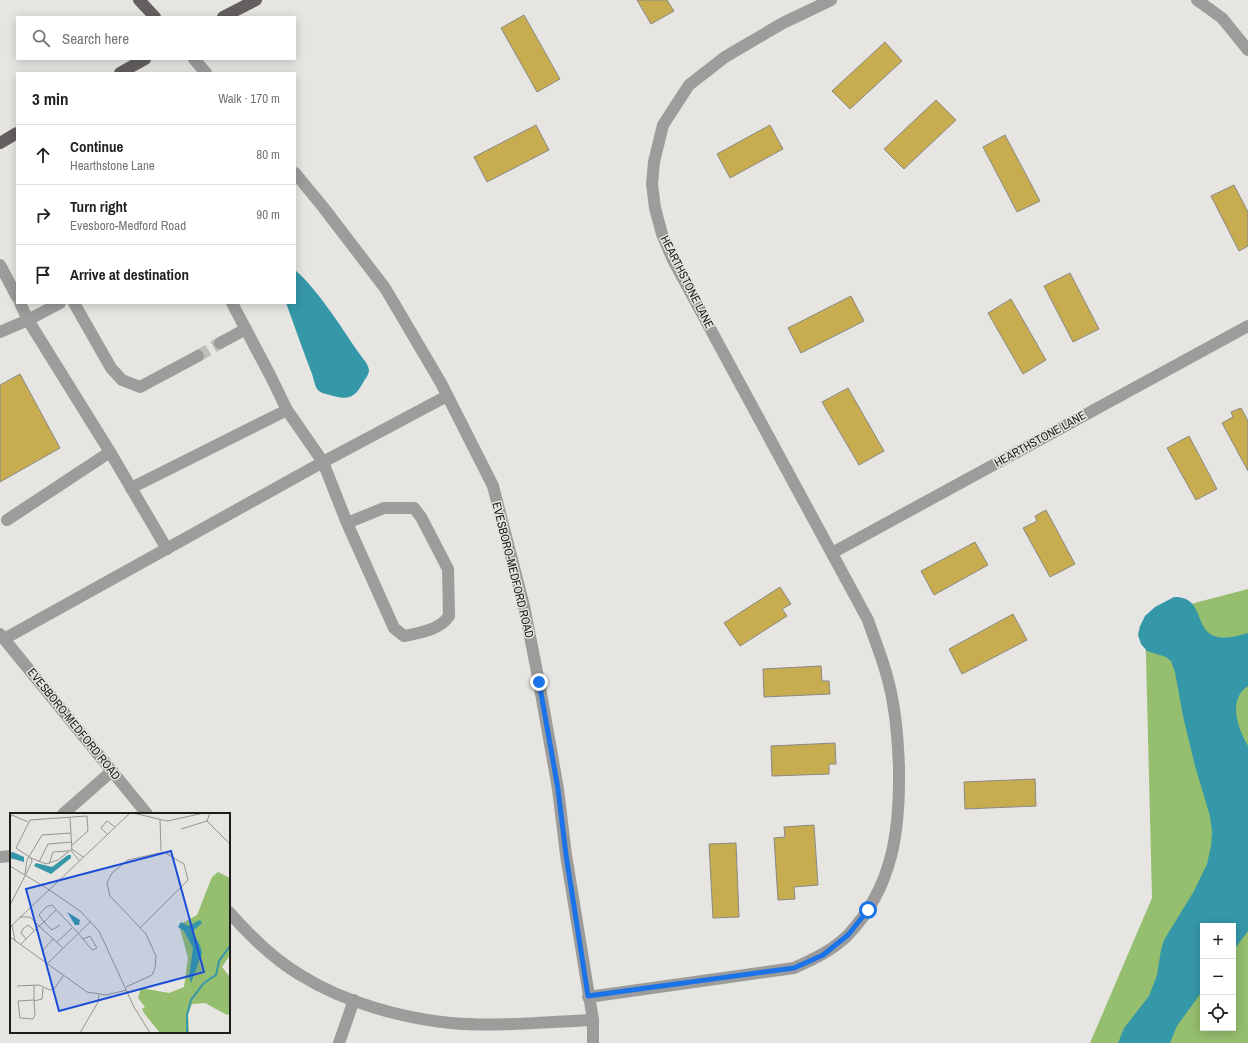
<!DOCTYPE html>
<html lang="en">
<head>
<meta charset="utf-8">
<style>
	body { margin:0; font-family:"Archivo Narrow",sans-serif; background:#f2f2f2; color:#222 }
	.controls { position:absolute; right:12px; bottom:12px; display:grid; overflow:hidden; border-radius:0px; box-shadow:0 2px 10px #0003 }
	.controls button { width:36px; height:36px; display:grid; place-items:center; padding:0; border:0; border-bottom:1px solid #e0e0e0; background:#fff; color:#222; font:20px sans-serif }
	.stop { position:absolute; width:12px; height:12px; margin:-9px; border:3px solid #1a73e8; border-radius:50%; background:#fff }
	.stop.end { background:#1a73e8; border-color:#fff; box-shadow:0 1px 4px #0008 }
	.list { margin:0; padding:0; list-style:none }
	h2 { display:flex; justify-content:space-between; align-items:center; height:52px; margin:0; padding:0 16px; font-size:17px }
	h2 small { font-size:13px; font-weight:400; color:#767676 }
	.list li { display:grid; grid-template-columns:26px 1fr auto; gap:12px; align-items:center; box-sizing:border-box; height:60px; padding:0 16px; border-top:1px solid #e0e0e0 }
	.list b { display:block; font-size:15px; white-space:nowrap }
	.list p { margin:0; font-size:13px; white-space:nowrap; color:#767676 }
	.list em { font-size:13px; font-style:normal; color:#767676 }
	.icon { flex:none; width:22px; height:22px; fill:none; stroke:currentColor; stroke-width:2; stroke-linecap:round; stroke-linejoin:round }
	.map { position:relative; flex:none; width:1248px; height:1043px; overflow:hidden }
	.search { position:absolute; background:#fff; box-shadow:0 2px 10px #0003; left:16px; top:16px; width:280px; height:44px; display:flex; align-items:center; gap:10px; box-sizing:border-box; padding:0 14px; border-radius:0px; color:#767676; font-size:15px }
	.panel { position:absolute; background:#fff; box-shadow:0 2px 10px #0003; left:16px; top:72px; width:280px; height:232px; border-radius:0px }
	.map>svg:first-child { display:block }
	.forest { fill:#95be6e; fill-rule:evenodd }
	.water { fill:#3598a9 }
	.building { fill:#c7ac50; stroke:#8a8986 }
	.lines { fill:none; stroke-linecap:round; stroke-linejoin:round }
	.minor-tunnel { stroke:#bebdb9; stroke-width:12; stroke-dasharray:12 6; stroke-linecap:butt }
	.minor { stroke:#9d9c9b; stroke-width:12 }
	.major { stroke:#63605f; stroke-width:12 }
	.route { stroke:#1a73e8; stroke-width:5 }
	.labels { text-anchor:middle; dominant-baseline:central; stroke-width:3; stroke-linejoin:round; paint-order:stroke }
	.street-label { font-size:12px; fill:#1c1b1a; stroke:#e6e5e1 }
	.inset-river { fill:none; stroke:#3598a9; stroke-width:2 }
	.inset-road { fill:none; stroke:#959491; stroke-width:1 }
	.view { fill:#1d4ed8; fill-opacity:0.15; stroke:#1d4ed8; stroke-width:2 }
	.inset-edge { fill:none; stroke:#1c1b1a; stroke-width:2 }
</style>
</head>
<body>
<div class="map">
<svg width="1248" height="1043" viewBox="0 0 1248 1043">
	<rect width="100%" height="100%" fill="#e6e5e1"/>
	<path class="forest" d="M 1248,589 L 1248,1043 L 1090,1043 L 1152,898 L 1145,616 ZM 1203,926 L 1233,926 L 1233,1028 L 1203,1028 Z"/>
	<g class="water">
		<path d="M 295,270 C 317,289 340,325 356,349 C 360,355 368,363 369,370 C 369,374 366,378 364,381 C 355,398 349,401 330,395 C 326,394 320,393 317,389 C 314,384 314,379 312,374 C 303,351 295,327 286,303 L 295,303 Z"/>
		<path d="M 1174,597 C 1214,596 1183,654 1248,633 L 1248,686 C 1227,700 1238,728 1248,746 L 1248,931 L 1233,951 L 1233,926 L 1203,926 L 1203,990 L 1177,1026 L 1170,1043 L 1118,1043 L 1124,1028 L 1149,996 L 1157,975 L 1161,950 L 1164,940 L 1194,891 L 1207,864 L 1211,846 L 1212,832 L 1210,816 L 1195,766 L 1183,716 L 1175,672 L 1171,661 L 1166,657 L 1147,651 L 1141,644 L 1138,635 L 1140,626 L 1145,616 L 1155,607 Z"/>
	</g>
	<g class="building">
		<path d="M 637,0 L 667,0 L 674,11 L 651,24 Z"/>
		<path d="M 524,15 L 560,79 L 537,92 L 501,28 Z"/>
		<path d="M 885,42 L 902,61 L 850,109 L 832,91 Z"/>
		<path d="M 936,100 L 956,120 L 904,169 L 884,149 Z"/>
		<path d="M 536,125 L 549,150 L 487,182 L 474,157 Z"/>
		<path d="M 770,125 L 783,149 L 730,178 L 717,154 Z"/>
		<path d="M 1005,135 L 1040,201 L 1017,212 L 983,147 Z"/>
		<path d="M 1234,185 L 1248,212 L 1248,246 L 1239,251 L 1211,196 Z"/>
		<path d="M 1070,273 L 1099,329 L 1073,342 L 1044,286 Z"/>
		<path d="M 851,296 L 864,321 L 801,353 L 788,328 Z"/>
		<path d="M 1011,299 L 1046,360 L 1023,374 L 988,313 Z"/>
		<path d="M 20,374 L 60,448 L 0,482 L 0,385 Z"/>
		<path d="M 848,388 L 884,451 L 859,465 L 822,402 Z"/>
		<path d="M 1241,408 L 1248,421 L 1248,471 L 1222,423 L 1233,417 L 1231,412 Z"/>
		<path d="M 1189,436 L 1217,489 L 1196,500 L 1167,448 Z"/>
		<path d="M 1046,510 L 1075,564 L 1050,577 L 1023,528 L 1037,521 L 1035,516 Z"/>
		<path d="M 975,542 L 988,565 L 934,595 L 921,571 Z"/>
		<path d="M 780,587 L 791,604 L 782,609 L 787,616 L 740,646 L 724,623 Z"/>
		<path d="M 1013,614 L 1027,640 L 962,674 L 949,649 Z"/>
		<path d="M 821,666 L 822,681 L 829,681 L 830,694 L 764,697 L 763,669 Z"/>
		<path d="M 835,743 L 836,764 L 829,764 L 829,774 L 772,776 L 771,746 Z"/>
		<path d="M 1035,779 L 1036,806 L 965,809 L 964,782 Z"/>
		<path d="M 814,825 L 818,885 L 794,887 L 795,899 L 778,900 L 774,838 L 785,837 L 784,827 Z"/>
		<path d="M 736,843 L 739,917 L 713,918 L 709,844 Z"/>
	</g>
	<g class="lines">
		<path class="minor-tunnel" d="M 198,356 L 220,343"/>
		<g class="minor">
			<path d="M 1197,0 L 1222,18 L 1248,50"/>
			<path d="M 194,59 L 206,73"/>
			<path d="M 295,173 L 323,207 L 385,288 L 441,383 L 493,486 L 524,606 L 539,682 L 558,789 L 566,855 L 593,1020 L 593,1043"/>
			<path d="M 0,265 L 17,297"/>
			<path d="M 20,303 L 28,320 L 60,303"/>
			<path d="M 74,303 L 111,368 L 122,380 L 140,387 L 198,356"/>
			<path d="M 232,303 L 271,377 L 287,410 L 323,462 L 347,523 L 394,628 L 404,636 C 419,633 440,630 449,616 L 448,569 L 421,517 L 414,508 L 384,508 L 347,523"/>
			<path d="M 0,332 L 28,320 L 110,452 L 167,549"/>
			<path d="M 220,343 L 246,329"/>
			<path d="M 131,488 L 287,410"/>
			<path d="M 7,520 L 110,452"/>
			<path d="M 832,553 L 1248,326"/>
			<path d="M 0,634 L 147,814"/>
			<path d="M 4,639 L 323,462 L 447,396"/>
			<path d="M 63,814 L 112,771"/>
			<path d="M 0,857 L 11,856"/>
			<path d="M 229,912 C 250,936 274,960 302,976 C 344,1002 401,1018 451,1023 C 498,1027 546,1022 593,1020"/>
			<path d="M 588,997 L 794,968 C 814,959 833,950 848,935 C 893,887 900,831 899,768 C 898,740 896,711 889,684 C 884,662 875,641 868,620 L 673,260 L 662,234 L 655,208 L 652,184 L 654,162 L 663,125 L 689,85 L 725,57 L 783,23 L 831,0"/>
			<path d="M 339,1043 L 354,1000"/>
		</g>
		<g class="major">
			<path d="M 139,0 L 155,17"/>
			<path d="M 223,17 L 256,0"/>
			<path d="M 120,73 L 145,59"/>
			<path d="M 0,143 L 17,133"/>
		</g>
	</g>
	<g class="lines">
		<path class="route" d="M 539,682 L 558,789 L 566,855 L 588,996 L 794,968 L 823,955 L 848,935 L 868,910"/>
	</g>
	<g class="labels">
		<g class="street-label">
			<text transform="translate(687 282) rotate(63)">HEARTHSTONE LANE</text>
			<text transform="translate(1040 439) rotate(-29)">HEARTHSTONE LANE</text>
			<text transform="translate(513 570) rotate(76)">EVESBORO-MEDFORD ROAD</text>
			<text transform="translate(74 724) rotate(51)">EVESBORO-MEDFORD ROAD</text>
		</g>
	</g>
	<g transform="translate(10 813)">
		<rect width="220" height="220" fill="#e6e5e1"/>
		<path d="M 208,59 L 220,65 L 220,142 L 212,154 L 220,164 L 220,201 L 217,202 L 195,190 L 182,191 L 178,201 L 179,220 L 150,220 L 134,200 L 132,196 L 135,194 L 128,185 L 131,175 L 159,180 L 174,174 L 178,145 L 169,112 L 187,102 L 202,64 Z" fill="#95be6e"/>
		<path d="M 3,39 L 14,44 L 14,49 L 0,45 L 0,40 ZM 58,42 L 61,42 L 61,45 L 41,61 L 24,53 L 26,50 L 42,54 ZM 57,99 L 70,107 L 69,112 L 65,112 ZM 190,107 L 192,110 L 182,119 L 190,132 L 192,140 L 181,170 L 179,164 L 183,135 L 174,118 L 168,114 L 171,109 L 178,113 Z" fill="#3598a9"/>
		<path class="inset-river" d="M 177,220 L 177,202 L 181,187 L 194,170 L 206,162 L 209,148 L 220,133"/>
		<path class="inset-road" d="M 123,0 L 157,8 L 194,0M 60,4 L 62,39 L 69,47M 0,5 L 2,2 L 18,9M 150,7 L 151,38M 197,8 L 220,31M 171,16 L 197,8 L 200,0M 97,21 L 91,15 L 97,8 L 105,14M 62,36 L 48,47 L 36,51 L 21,45 L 6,35 L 20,7 L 77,3 L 78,18 L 62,32M 62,36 L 73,44M 29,49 L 38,31 L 62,29M 39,51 L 43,39 L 59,38M 0,53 L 38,76M 15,61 L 17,47 L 32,22 L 61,20M 38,76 L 70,98 L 89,118 L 124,194 L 140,220M 0,92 L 18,57 L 22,48 L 21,45M 46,97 L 34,109 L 29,102 L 36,94 L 42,92 L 68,120 L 73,126 L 82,137 L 87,135 L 80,123 L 73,126M 10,104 L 20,104 L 29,113 L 34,109 L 42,117 L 50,112M 2,112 L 5,128M 0,114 L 120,0M 0,124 L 77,179 L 96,182 L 117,177M 16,126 L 11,120 L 13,116 L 18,112 L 24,117M 47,129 L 62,115M 10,132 L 29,113 L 53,135M 33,137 L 43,126M 37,151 L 81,108M 24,172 L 24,187 L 25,202 L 23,206 L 10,205 L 8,188 L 24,187M 7,173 L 29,172 L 40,177 L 44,176 L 53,163M 116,174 L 142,162 L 145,155 L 146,143 L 136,121 L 103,86 L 100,83 L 97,70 L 102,60 L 118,47 L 154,39 L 174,51 L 178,67 L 130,115M 24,188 L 32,186 L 33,175M 70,220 L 88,189 L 89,182"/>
		<path class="view" d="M 161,38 L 194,159 L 49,198 L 16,76 Z"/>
		<rect width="220" height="220" class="inset-edge"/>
	</g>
</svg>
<div class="controls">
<button>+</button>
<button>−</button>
<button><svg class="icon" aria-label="locate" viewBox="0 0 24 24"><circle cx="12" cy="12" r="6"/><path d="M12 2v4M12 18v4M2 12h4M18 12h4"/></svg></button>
</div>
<div class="stop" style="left:868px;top:910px"></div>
<div class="stop end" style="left:539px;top:682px"></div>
<div class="search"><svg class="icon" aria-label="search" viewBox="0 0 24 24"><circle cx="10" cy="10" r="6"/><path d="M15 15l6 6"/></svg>Search here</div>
<section class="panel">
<h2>3 min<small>Walk · 170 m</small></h2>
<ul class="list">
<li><svg class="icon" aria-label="ahead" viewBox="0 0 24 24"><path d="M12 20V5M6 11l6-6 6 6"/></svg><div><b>Continue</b><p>Hearthstone Lane</p></div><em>80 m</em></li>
<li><svg class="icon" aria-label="right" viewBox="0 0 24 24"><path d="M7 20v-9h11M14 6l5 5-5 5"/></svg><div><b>Turn right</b><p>Evesboro-Medford Road</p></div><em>90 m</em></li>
<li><svg class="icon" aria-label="arrive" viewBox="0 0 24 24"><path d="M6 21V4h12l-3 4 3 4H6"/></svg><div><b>Arrive at destination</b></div></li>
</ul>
</section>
</div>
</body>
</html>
